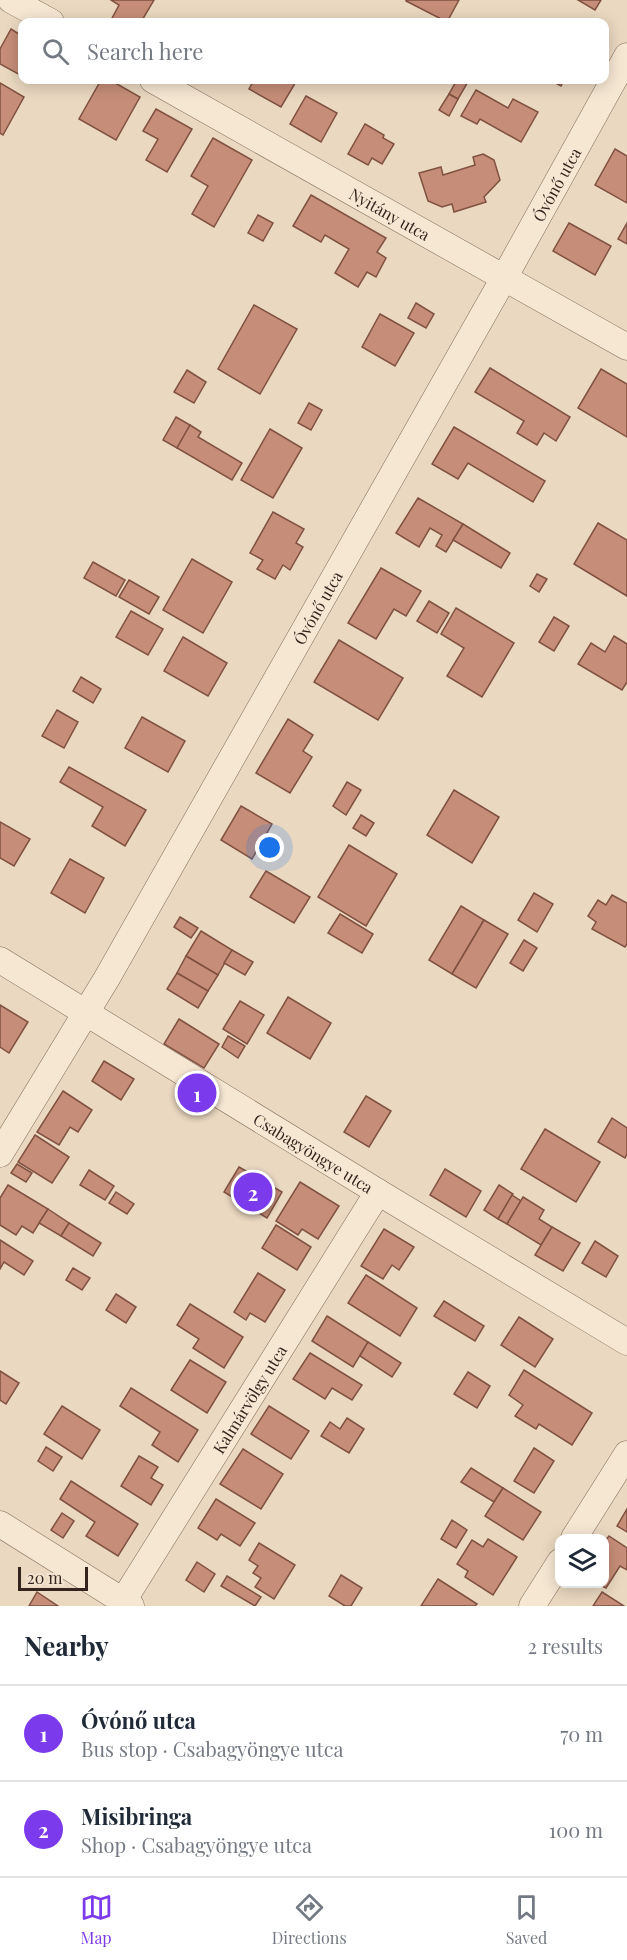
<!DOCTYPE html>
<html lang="en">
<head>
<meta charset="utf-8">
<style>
	body { margin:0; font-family:"Playfair Display",serif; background:#f2f2f3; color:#1f2937 }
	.controls { position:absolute; right:18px; bottom:18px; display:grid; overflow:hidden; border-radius:12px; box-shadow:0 3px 15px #0003 }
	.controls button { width:54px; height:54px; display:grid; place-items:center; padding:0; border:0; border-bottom:2px solid #e0e1e3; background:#fff; color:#1f2937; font:30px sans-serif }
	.scale { position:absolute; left:18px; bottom:15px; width:70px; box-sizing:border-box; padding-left:6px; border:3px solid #33241d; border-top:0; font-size:16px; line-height:21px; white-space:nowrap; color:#33241d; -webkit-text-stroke:4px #f2e3cf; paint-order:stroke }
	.you { position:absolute; left:270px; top:848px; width:21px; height:21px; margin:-15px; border:4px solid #fff; border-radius:50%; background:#1a73e8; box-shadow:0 0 0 9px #1a73e833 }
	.badge { display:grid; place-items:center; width:39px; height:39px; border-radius:50%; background:#7c3aed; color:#fff; font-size:20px; font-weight:700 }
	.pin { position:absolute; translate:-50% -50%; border:3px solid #fff; box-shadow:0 2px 6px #0006 }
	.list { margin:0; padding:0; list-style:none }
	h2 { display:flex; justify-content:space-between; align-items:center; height:78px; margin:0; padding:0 24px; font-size:26px }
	h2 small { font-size:20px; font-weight:400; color:#747a83 }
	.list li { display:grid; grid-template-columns:39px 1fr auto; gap:18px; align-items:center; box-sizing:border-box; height:96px; padding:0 24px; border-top:2px solid #e0e1e3 }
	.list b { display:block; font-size:22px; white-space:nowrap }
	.list p { margin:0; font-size:20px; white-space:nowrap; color:#747a83 }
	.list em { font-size:20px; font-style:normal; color:#747a83 }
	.icon { flex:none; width:33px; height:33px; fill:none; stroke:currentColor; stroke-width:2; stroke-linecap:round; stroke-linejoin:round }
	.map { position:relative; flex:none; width:627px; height:1606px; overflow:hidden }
	.search { position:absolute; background:#fff; box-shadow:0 3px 15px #0003; left:18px; right:18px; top:18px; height:66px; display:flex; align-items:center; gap:15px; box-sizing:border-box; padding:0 21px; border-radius:12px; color:#747a83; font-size:22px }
	.sheet { height:270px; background:#fff }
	nav { display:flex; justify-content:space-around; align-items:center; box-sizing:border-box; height:84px; border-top:2px solid #e0e1e3; background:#fff; font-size:16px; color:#747a83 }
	nav a { display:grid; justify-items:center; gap:3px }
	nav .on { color:#7c3aed }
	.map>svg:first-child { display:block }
	.building { fill:#c68e78; stroke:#805141; stroke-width:1.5 }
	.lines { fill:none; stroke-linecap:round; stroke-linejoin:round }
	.minor-casing { stroke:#826959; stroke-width:27 }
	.minor { stroke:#f6e7d3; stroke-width:26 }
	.labels { text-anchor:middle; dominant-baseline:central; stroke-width:5; stroke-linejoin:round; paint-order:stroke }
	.street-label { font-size:16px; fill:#33241d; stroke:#f2e3cf }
</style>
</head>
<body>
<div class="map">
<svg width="627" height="1606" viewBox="0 0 627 1606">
	<rect width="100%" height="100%" fill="#ead8c0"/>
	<g class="building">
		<path d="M 111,0 L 154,0 L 141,22 L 110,22 L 119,5 Z"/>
		<path d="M 459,0 L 447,22 L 406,1 L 406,0 Z"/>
		<path d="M 578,0 L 601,0 L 595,10 Z"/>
		<path d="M 11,29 L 22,36 L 22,76 L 0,64 L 0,49 Z"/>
		<path d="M 101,80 L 110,80 L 140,97 L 116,140 L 79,119 Z"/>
		<path d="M 254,80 L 297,80 L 281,107 L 249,89 Z"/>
		<path d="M 457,80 L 469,80 L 458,99 L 449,94 Z"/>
		<path d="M 550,80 L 564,80 L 561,86 Z"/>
		<path d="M 0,83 L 24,97 L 3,135 L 0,133 Z"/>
		<path d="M 476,90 L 508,108 L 513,99 L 538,112 L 521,142 L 480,119 L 477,124 L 461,116 Z"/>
		<path d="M 449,94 L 458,99 L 449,116 L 439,110 Z"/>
		<path d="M 306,96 L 337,113 L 321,142 L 290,124 Z"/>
		<path d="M 156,109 L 192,129 L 167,172 L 146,160 L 158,139 L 143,131 Z"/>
		<path d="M 365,124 L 384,135 L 383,138 L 394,144 L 382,164 L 372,158 L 368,165 L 348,154 Z"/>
		<path d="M 213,138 L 252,160 L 214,227 L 192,214 L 208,186 L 191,176 Z"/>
		<path d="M 615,149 L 627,156 L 627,203 L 595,185 Z"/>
		<path d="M 483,154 L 494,160 L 500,180 L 484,197 L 486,202 L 454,212 L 452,204 L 442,207 L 428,201 L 419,173 L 441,167 L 443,175 L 475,165 L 473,157 Z"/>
		<path d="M 311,195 L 386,238 L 377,252 L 386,258 L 376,277 L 367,272 L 358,287 L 335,273 L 349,249 L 325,235 L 321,242 L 293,226 Z"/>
		<path d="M 258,215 L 273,223 L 263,241 L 248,233 Z"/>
		<path d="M 569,223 L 611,246 L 595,275 L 553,251 Z"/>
		<path d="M 627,223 L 627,244 L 618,239 Z"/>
		<path d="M 416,303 L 434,314 L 426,328 L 408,318 Z"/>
		<path d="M 254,305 L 297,329 L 260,394 L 218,369 Z"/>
		<path d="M 380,314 L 414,333 L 395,366 L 362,347 Z"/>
		<path d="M 490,368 L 570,417 L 556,441 L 544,433 L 537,445 L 517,433 L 524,421 L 475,392 Z"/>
		<path d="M 601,369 L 627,384 L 627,437 L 578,408 Z"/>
		<path d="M 187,370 L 206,382 L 194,403 L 174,392 Z"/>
		<path d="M 309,403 L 322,410 L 311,430 L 298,423 Z"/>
		<path d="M 176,417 L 190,425 L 177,448 L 163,440 Z"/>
		<path d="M 190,425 L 201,432 L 198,437 L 242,463 L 232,480 L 177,448 Z"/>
		<path d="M 454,427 L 545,481 L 533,502 L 468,463 L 458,479 L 432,464 Z"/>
		<path d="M 270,429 L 302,448 L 273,498 L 241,480 Z"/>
		<path d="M 418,498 L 463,524 L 446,552 L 436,546 L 442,535 L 430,528 L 419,547 L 396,533 Z"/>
		<path d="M 273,512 L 304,529 L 296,543 L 303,547 L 290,570 L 283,565 L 275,579 L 257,569 L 263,560 L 250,553 Z"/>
		<path d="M 598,523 L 627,540 L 627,596 L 574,564 Z"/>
		<path d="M 463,524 L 510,553 L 501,568 L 453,540 Z"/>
		<path d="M 192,559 L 232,582 L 203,633 L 163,610 Z"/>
		<path d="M 93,562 L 125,580 L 116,596 L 84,578 Z"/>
		<path d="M 381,568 L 421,591 L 406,616 L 394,609 L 376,639 L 348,623 Z"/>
		<path d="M 537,574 L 547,579 L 539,592 L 530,586 Z"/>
		<path d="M 129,580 L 159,597 L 149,614 L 119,597 Z"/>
		<path d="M 429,601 L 449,613 L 437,633 L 417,621 Z"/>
		<path d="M 456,608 L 514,643 L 482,697 L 447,676 L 464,648 L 441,634 Z"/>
		<path d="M 131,611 L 163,629 L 148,655 L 116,637 Z"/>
		<path d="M 554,617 L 569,626 L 554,651 L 539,642 Z"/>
		<path d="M 614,636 L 627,644 L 627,682 L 622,690 L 578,664 L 591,643 L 605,652 Z"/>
		<path d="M 183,637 L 227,663 L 208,696 L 164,671 Z"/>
		<path d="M 339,640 L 403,678 L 378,720 L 314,682 Z"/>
		<path d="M 81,677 L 101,689 L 93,703 L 73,691 Z"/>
		<path d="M 57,710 L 78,722 L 64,748 L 42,736 Z"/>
		<path d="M 142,717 L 185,741 L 168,772 L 125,748 Z"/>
		<path d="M 288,719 L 313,735 L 303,751 L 312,757 L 290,793 L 256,773 Z"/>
		<path d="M 69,767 L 146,810 L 125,846 L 92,826 L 103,807 L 60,782 Z"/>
		<path d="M 347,782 L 361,790 L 346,815 L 333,806 Z"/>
		<path d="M 454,790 L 499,817 L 472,863 L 427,835 Z"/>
		<path d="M 241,806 L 272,824 L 252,859 L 221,840 Z"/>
		<path d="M 361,815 L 374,823 L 366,836 L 353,828 Z"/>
		<path d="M 0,822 L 30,839 L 14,866 L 0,858 Z"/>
		<path d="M 349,845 L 397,874 L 366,926 L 318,897 Z"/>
		<path d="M 70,859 L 104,878 L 85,913 L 51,893 Z"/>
		<path d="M 266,871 L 310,897 L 294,923 L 250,897 Z"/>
		<path d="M 534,893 L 553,904 L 537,932 L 518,920 Z"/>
		<path d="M 612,895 L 627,903 L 627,944 L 625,947 L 592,929 L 596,922 L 588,916 L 598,900 L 606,905 Z"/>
		<path d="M 461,906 L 484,920 L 452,974 L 429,960 Z"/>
		<path d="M 340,914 L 373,934 L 362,953 L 328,933 Z"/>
		<path d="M 180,917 L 198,928 L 191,938 L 174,927 Z"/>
		<path d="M 484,920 L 508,934 L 476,988 L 452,974 Z"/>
		<path d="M 201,931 L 232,950 L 218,975 L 186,956 Z"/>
		<path d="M 524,940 L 537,948 L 523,971 L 510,963 Z"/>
		<path d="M 232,950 L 253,962 L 245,975 L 224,963 Z"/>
		<path d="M 186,956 L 218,975 L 208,991 L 177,973 Z"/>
		<path d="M 177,973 L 208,991 L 198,1008 L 167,989 Z"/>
		<path d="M 288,997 L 331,1023 L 310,1059 L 267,1033 Z"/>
		<path d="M 240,1001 L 264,1015 L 247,1044 L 223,1029 Z"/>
		<path d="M 0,1005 L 28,1022 L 9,1053 L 0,1047 Z"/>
		<path d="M 179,1019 L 219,1044 L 204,1068 L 164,1044 Z"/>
		<path d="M 228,1036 L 245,1046 L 238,1058 L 222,1047 Z"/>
		<path d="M 104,1061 L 134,1079 L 121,1100 L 92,1081 Z"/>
		<path d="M 63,1091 L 92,1110 L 78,1132 L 70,1127 L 59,1145 L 37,1132 Z"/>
		<path d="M 366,1096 L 391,1111 L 369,1147 L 344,1132 Z"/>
		<path d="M 612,1118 L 627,1128 L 627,1154 L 625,1158 L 598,1142 Z"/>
		<path d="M 545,1129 L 600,1162 L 576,1202 L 521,1169 Z"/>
		<path d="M 35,1135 L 69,1157 L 52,1183 L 18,1162 Z"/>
		<path d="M 17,1164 L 32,1173 L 26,1182 L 11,1173 Z"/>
		<path d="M 239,1167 L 282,1192 L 267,1218 L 224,1192 Z"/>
		<path d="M 445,1169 L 481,1191 L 466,1217 L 430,1195 Z"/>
		<path d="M 89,1170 L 114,1186 L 105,1200 L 80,1185 Z"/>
		<path d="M 300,1182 L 339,1206 L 318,1239 L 302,1229 L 298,1235 L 276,1221 Z"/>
		<path d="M 8,1185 L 48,1209 L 33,1233 L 22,1226 L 16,1235 L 0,1225 L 0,1198 Z"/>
		<path d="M 499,1185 L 513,1194 L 498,1219 L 484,1210 Z"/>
		<path d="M 116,1192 L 134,1204 L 127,1214 L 109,1203 Z"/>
		<path d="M 512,1195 L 521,1201 L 507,1224 L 498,1219 Z"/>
		<path d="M 523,1197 L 544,1210 L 539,1219 L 552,1227 L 541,1245 L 507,1224 Z"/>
		<path d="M 48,1209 L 69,1223 L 61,1236 L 39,1223 Z"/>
		<path d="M 69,1223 L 101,1243 L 93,1256 L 61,1236 Z"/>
		<path d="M 276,1225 L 311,1247 L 297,1270 L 262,1248 Z"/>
		<path d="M 552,1227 L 580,1243 L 563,1271 L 535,1255 Z"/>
		<path d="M 384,1229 L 414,1247 L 399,1270 L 392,1265 L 383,1279 L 361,1266 Z"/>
		<path d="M 0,1240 L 33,1261 L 24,1275 L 4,1262 L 0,1269 Z"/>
		<path d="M 595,1241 L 618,1256 L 606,1277 L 582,1263 Z"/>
		<path d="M 73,1268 L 90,1278 L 82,1290 L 66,1280 Z"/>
		<path d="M 258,1273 L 285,1290 L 265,1322 L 250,1313 L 246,1320 L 234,1312 Z"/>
		<path d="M 366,1275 L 417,1308 L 400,1336 L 348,1303 Z"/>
		<path d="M 116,1294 L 136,1307 L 126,1323 L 106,1310 Z"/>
		<path d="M 444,1301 L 484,1326 L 475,1341 L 434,1316 Z"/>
		<path d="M 190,1304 L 243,1337 L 224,1368 L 193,1348 L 199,1339 L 177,1325 Z"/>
		<path d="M 327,1316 L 368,1342 L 353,1367 L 312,1341 Z"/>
		<path d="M 519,1317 L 553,1339 L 535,1367 L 501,1345 Z"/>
		<path d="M 368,1342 L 401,1363 L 392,1377 L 360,1356 Z"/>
		<path d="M 310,1353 L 362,1385 L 352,1400 L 332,1388 L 325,1399 L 293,1379 Z"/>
		<path d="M 190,1360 L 226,1382 L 207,1413 L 171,1390 Z"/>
		<path d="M 524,1370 L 592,1413 L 572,1445 L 539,1424 L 536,1429 L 515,1416 L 523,1405 L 509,1395 Z"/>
		<path d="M 0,1371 L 19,1383 L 6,1404 L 0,1400 Z"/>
		<path d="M 468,1372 L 490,1386 L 477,1408 L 454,1394 Z"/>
		<path d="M 131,1388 L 198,1430 L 178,1462 L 152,1445 L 160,1432 L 120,1406 Z"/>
		<path d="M 62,1406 L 100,1430 L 82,1459 L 44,1434 Z"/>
		<path d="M 269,1406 L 309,1431 L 291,1459 L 251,1434 Z"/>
		<path d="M 347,1418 L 364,1429 L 349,1453 L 321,1436 L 330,1422 L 340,1429 Z"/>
		<path d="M 46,1447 L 62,1457 L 53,1471 L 38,1461 Z"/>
		<path d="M 534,1448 L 554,1461 L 534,1493 L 514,1481 Z"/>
		<path d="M 243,1449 L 283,1474 L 261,1509 L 220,1484 Z"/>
		<path d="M 139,1456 L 158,1467 L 151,1478 L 163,1485 L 151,1505 L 121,1486 Z"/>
		<path d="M 471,1468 L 503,1488 L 494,1502 L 461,1482 Z"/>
		<path d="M 71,1481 L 138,1524 L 118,1556 L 86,1536 L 95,1522 L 60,1499 Z"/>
		<path d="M 503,1488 L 541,1512 L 523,1540 L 485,1516 Z"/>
		<path d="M 216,1499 L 255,1523 L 240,1546 L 221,1534 L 217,1540 L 198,1528 Z"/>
		<path d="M 627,1509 L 627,1532 L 617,1526 Z"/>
		<path d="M 62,1513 L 74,1521 L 63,1538 L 51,1530 Z"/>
		<path d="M 452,1520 L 467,1530 L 456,1548 L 441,1539 Z"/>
		<path d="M 609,1536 L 627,1548 L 627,1570 L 620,1566 L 606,1588 L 598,1584 L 604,1584 L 604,1542 Z"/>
		<path d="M 488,1539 L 517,1557 L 493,1595 L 465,1577 L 468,1571 L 457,1564 L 472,1540 L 483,1547 Z"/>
		<path d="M 259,1543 L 295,1565 L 274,1599 L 255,1587 L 261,1578 L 253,1573 L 258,1566 L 249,1560 Z"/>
		<path d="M 197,1562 L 215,1574 L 204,1592 L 186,1580 Z"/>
		<path d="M 341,1575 L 362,1588 L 351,1606 L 345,1606 L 329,1596 Z"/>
		<path d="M 227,1576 L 261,1597 L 255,1606 L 221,1586 Z"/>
		<path d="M 438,1579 L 477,1604 L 475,1606 L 421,1606 Z"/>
		<path d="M 37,1592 L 58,1606 L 29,1606 Z"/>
		<path d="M 602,1592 L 624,1606 L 593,1606 Z"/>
	</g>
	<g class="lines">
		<defs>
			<g id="minor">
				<path d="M 11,0 L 51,22"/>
				<path id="s1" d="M 153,80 L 627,347"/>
				<path id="s2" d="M 0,960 L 378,1192 L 627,1342"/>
				<path id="s3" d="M 0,1154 L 107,978 L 504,278 L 627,56"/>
				<path d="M 0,1524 L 131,1606"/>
				<path d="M 574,1538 L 627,1454"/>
				<path id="s4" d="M 120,1606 L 378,1192"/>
				<path d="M 532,1606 L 560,1562"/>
			</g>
		</defs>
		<use href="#minor" class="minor-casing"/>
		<use href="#minor" class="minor"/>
	</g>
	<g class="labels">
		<g class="street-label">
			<text stroke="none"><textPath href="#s3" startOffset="1118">Óvónő utca</textPath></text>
			<text stroke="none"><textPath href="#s1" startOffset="272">Nyitány utca</textPath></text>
			<text stroke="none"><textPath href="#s3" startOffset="632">Óvónő utca</textPath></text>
			<text stroke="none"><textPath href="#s2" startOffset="368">Csabagyöngye utca</textPath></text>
			<text stroke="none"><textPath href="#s4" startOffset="244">Kalmárvölgy utca</textPath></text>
		</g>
	</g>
</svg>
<div class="controls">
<button><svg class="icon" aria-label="layers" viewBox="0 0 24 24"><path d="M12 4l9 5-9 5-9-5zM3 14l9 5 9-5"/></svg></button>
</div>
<div class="scale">20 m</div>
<div class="you"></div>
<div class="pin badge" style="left:197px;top:1093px">1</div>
<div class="pin badge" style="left:253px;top:1192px">2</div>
<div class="search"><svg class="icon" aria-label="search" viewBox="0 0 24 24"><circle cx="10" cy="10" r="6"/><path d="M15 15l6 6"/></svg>Search here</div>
</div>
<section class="sheet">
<h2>Nearby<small>2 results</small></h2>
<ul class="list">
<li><span class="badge">1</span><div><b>Óvónő utca</b><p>Bus stop · Csabagyöngye utca</p></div><em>70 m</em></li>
<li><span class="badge">2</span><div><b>Misibringa</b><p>Shop · Csabagyöngye utca</p></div><em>100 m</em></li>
</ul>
</section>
<nav>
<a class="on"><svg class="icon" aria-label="map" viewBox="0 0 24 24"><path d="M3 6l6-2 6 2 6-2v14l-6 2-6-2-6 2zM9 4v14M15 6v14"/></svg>Map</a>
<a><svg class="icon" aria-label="directions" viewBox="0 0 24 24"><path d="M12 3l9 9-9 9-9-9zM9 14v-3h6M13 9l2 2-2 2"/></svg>Directions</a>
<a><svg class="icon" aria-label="saved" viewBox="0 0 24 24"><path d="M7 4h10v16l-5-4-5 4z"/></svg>Saved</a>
</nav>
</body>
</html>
